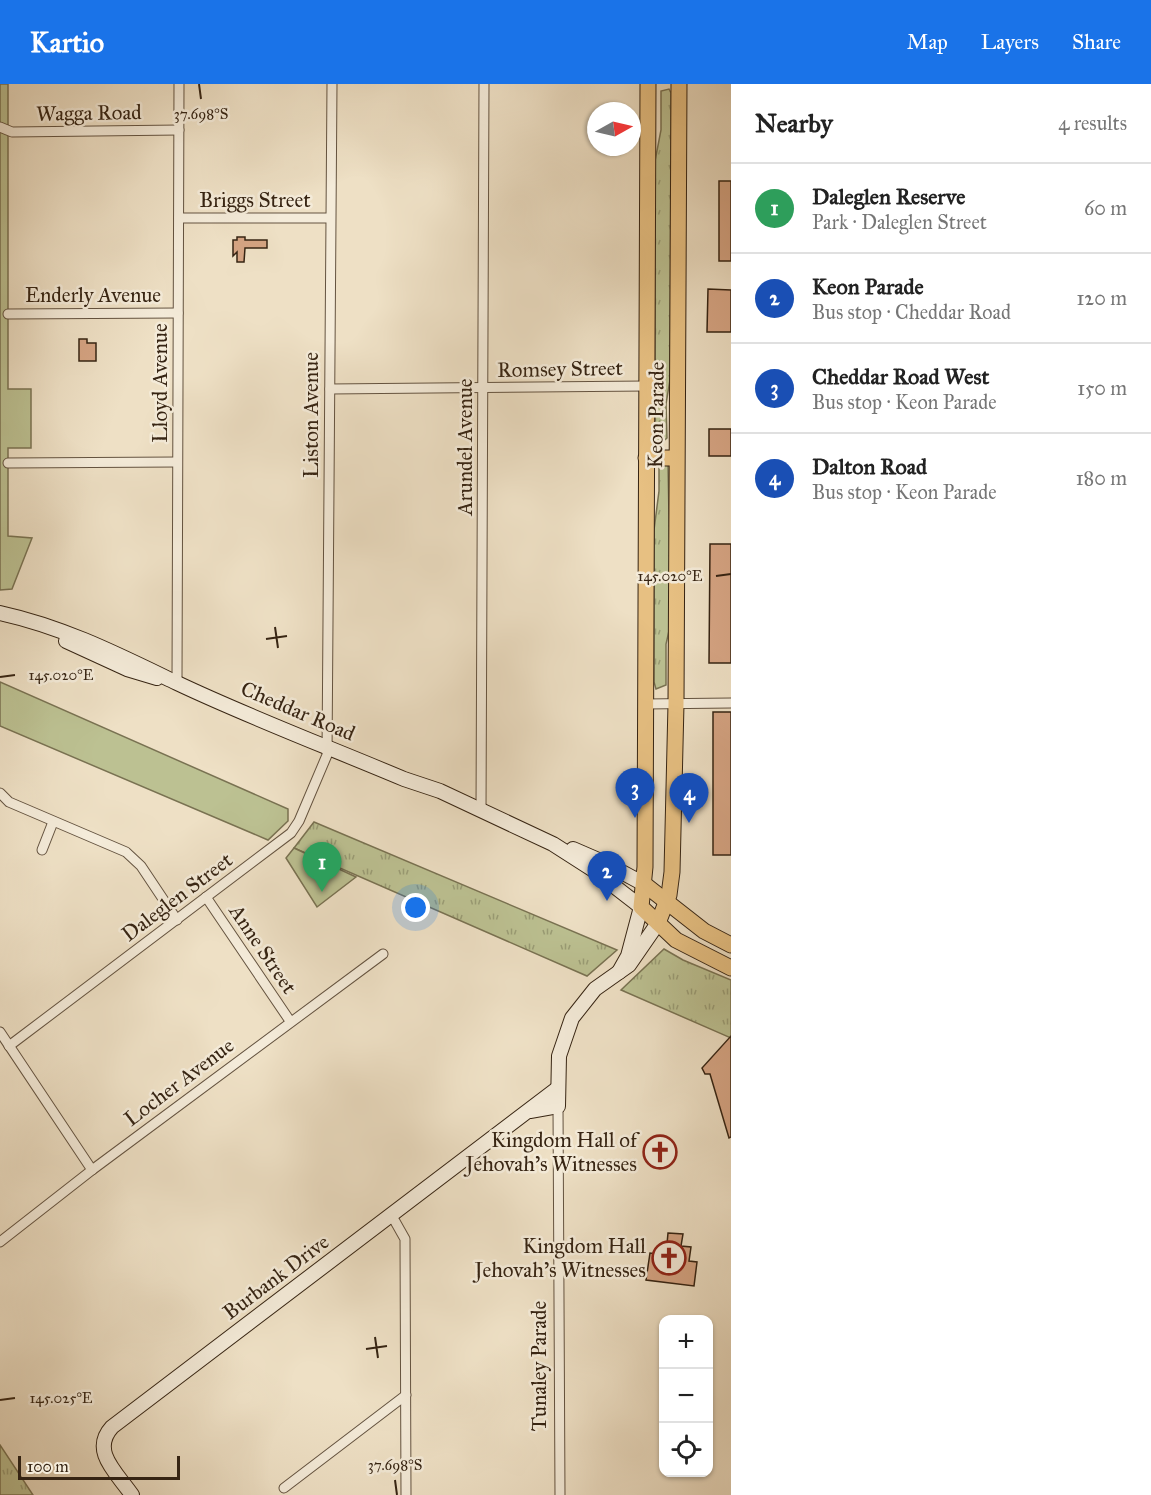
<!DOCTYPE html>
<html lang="en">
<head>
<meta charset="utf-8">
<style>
	body { margin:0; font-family:"IM FELL Great Primer",serif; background:#f2f2f2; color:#222 }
	.controls { position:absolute; right:18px; bottom:18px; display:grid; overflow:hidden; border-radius:12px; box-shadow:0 2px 4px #0004 }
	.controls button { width:54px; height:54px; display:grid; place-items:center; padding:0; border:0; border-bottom:2px solid #e0e0e0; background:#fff; color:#222; font:30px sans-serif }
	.compass { position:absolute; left:587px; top:18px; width:54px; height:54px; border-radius:50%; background:#fff; box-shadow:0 2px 4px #0004; rotate:82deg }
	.scale { position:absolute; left:18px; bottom:15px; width:162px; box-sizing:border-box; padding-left:6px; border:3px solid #362413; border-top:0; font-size:16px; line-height:21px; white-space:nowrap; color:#362413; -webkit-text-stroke:4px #f4ebd9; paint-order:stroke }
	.you { position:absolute; left:416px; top:824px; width:21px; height:21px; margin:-15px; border:4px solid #fff; border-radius:50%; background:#1a73e8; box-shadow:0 0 0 9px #1a73e833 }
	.badge { display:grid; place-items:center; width:39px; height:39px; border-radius:50%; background:#1a73e8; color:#fff; font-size:20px; font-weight:700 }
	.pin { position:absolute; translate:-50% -50px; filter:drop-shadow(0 2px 3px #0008) }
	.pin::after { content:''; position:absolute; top:32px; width:21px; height:18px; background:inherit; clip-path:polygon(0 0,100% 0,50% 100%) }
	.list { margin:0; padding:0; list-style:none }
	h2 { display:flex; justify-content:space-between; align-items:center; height:78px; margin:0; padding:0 24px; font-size:26px }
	h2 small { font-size:20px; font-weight:400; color:#767676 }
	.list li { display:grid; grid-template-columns:39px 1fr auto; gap:18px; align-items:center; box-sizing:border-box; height:90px; padding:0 24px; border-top:2px solid #e0e0e0 }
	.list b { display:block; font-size:22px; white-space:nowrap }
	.list p { margin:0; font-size:20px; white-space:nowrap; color:#767676 }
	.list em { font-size:20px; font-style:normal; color:#767676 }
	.icon { flex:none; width:33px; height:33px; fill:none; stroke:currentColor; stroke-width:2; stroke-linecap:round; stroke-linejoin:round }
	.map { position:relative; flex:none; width:731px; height:1411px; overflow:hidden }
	header { display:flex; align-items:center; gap:36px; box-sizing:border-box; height:84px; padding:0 30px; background:#1a73e8; color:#fff }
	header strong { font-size:28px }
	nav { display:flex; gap:33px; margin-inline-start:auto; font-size:21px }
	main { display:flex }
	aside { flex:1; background:#fff }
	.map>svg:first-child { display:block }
	.grass { fill:url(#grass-tufts); stroke:#797252; stroke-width:1.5 }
	.green { fill:#bcc192; stroke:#797252; stroke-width:1.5 }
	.building { fill:#d5a483; stroke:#362413; stroke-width:1.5 }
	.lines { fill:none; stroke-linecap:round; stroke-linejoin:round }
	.street-casing { stroke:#645340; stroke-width:11 }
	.secondary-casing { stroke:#362413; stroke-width:16 }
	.primary-casing { stroke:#362413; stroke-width:17 }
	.street { stroke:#f4ebd9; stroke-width:9 }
	.secondary { stroke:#f4ebd9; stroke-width:14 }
	.primary { stroke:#e7c082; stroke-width:15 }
	.ticks { fill:none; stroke:#362413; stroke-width:2 }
	.labels { text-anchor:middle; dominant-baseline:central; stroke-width:5; stroke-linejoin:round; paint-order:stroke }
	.street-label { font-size:21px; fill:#362413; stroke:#f4ebd9 }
	.poi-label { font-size:21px; fill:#362413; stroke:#f4ebd9; text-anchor:end }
	.ticks-label { font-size:15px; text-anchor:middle; fill:#362413; stroke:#f4ebd9; stroke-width:5; stroke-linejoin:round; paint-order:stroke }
</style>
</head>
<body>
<header>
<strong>Kartio</strong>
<nav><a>Map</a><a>Layers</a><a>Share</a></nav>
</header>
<main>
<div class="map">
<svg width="731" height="1411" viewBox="0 0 731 1411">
	<defs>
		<pattern id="grass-tufts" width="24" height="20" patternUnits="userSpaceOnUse" patternTransform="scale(1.5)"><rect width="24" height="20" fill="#bcc192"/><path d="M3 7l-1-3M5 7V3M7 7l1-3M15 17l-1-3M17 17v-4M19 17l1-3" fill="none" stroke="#9a9d76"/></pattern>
	</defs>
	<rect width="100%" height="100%" fill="#eee0c5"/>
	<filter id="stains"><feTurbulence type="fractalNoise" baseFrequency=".00333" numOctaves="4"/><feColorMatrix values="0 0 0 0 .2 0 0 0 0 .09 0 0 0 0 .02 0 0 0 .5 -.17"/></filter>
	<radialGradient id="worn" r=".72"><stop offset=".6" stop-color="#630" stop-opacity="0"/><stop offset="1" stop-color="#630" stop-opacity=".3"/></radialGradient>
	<g class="grass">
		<path d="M 669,5 L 671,9 L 670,296 L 666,320 L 667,354 L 659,361 L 655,357 L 655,77 L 661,46 L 661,7 Z"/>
		<path d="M 668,380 L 671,538 L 666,560 L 666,601 L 656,605 L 654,598 L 654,446 L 659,407 L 659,382 Z"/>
		<path d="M 314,738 L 617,866 L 587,892 L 294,764 Z"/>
		<path d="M 664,865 L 683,876 L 731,896 L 731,954 L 621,906 Z"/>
		<path d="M 0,1361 L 33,1411 L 0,1411 Z"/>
	</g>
	<g class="green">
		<path d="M 0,0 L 8,0 L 8,305 L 31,305 L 31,364 L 8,364 L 8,452 L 32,454 L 12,505 L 0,506 Z"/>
		<path d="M 0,598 L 288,725 L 288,737 L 268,756 L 0,642 Z"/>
		<path d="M 294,764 L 356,793 L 317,823 L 286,774 Z"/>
	</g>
	<g class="building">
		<rect x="719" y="97" width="12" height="80"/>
		<path d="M 237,153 L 245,153 L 245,156 L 267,156 L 267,164 L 245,164 L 244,178 L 237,178 L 237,168 L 233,172 L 233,156 L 237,156 Z"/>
		<path d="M 708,205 L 731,206 L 731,248 L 707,248 Z"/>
		<path d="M 79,255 L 87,255 L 87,259 L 96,259 L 96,277 L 79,277 Z"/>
		<rect x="709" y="345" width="22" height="27"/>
		<path d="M 710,460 L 731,460 L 731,579 L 709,579 Z"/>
		<rect x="713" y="628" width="18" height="143"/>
		<path d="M 731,952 L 731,1053 L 729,1054 L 710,990 L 705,990 L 702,984 Z"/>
		<path d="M 668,1149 L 683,1150 L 681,1162 L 691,1163 L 689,1177 L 697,1178 L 694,1202 L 646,1196 L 650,1169 L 666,1171 Z"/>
	</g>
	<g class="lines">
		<defs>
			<g id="street">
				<path d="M 0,43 L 12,48 L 179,46"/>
				<path d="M 179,134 L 330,134"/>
				<path d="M 8,230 L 178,229"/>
				<path d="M 330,305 L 646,302"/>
				<path d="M 8,379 L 177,378"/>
				<path d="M 177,598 L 179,0"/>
				<path d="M 645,620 L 731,619"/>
				<path d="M 0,709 L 9,718 L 126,768 L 141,782 L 177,836"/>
				<path d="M 481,727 L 484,0"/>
				<path d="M 42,766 L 53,738"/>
				<path d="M 206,813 L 290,937"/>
				<path d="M 0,948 L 92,1086"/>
				<path d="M 9,962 L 291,749 L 299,737 L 327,671 L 332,0"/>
				<path d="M 558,1022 L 560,1411"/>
				<path d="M 392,1132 L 405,1155 L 406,1411"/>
				<path d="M 0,1158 L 92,1086 L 383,870"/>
				<path d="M 284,1404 L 406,1311"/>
			</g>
			<g id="secondary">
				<path d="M 0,529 C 64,543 119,571 177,599 C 251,634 328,663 404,695 L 440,707 L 553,760 L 592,785 L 641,823 L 628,872 L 619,888"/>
				<path d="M 66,557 L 127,585 L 157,594"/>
				<path d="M 573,765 L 603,778 L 644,800"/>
				<path d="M 530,1027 L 558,1022 L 559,972 L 572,934 L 595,905 L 629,881 L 658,839"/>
				<path d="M 132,1411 C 117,1389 90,1367 112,1343 L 558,1004"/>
			</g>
			<g id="primary">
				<path d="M 648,0 L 645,783 L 641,823 L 676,856 L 731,884"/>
				<path d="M 646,374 L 676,374"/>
				<path d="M 644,800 L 704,847 L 731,861"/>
				<path d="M 658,839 L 669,811 L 672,788 L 676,620 L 679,0"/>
			</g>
		</defs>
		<use href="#street" class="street-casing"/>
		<use href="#secondary" class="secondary-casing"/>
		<use href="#primary" class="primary-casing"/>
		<use href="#street" class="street"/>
		<use href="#secondary" class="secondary"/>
		<use href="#primary" class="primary"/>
	</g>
	<path class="ticks" d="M 199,0 L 201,15M 716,492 L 731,490M 275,543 L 278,564M 266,555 L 287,552M 0,593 L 15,591M 375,1253 L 378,1274M 366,1265 L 387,1262M 0,1316 L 15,1314M 395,1396 L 397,1411"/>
	<defs>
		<symbol id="church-ring" viewBox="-11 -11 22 22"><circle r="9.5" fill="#f4ebd9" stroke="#8f2418" stroke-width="1.5"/><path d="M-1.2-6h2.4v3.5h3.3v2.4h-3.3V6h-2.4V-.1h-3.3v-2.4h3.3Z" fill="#8f2418"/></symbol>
	</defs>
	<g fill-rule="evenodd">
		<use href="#church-ring" x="641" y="1049" width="38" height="38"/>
		<use href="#church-ring" x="650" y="1155" width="38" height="38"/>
	</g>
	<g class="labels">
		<g class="street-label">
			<text transform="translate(89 29) rotate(-1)">Wagga Road</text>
			<text x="255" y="116">Briggs Street</text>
			<text x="93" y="211">Enderly Avenue</text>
			<text transform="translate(560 285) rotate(-1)">Romsey Street</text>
			<text transform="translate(160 299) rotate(-90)">Lloyd Avenue</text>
			<text transform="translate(311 331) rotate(-90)">Liston Avenue</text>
			<text transform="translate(656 331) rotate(-89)">Keon Parade</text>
			<text transform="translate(465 363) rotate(-90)">Arundel Avenue</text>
			<text transform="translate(298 627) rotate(23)">Cheddar Road</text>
			<text transform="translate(177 813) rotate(-37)">Daleglen Street</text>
			<text transform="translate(263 865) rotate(56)">Anne Street</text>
			<text transform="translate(179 998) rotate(-37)">Locher Avenue</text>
			<text transform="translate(276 1193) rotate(-37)">Burbank Drive</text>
			<text transform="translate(539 1282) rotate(-90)">Tunaley Parade</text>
		</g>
		<g class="poi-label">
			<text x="637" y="1056">Kingdom Hall of<tspan x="637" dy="24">Jehovah's Witnesses</tspan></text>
			<text x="646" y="1162">Kingdom Hall<tspan x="646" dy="24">Jehovah's Witnesses</tspan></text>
		</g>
	</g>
	<g class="ticks-label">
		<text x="201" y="35">37.698°S</text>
		<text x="670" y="497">145.020°E</text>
		<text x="61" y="596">145.020°E</text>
		<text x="61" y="1319">145.025°E</text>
		<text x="395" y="1386">37.698°S</text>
	</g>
	<rect width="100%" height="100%" filter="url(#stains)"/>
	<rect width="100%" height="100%" fill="url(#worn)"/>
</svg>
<div class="controls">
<button>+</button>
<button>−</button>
<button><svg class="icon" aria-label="locate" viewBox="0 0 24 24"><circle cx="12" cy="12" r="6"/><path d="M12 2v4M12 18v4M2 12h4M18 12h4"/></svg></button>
</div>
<svg class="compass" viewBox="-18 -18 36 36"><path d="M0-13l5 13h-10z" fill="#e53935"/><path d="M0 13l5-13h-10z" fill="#767676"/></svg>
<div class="scale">100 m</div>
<div class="you"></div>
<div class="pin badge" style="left:322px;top:808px;background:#2e9e5b">1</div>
<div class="pin badge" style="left:607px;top:817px;background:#1a4fb4">2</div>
<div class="pin badge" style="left:635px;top:734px;background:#1a4fb4">3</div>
<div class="pin badge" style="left:689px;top:739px;background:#1a4fb4">4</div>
</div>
<aside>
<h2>Nearby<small>4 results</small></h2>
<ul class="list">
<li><span class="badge" style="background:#2e9e5b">1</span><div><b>Daleglen Reserve</b><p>Park · Daleglen Street</p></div><em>60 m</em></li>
<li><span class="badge" style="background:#1a4fb4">2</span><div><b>Keon Parade</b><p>Bus stop · Cheddar Road</p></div><em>120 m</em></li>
<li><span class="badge" style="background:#1a4fb4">3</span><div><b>Cheddar Road West</b><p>Bus stop · Keon Parade</p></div><em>150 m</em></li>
<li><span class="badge" style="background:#1a4fb4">4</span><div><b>Dalton Road</b><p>Bus stop · Keon Parade</p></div><em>180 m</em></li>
</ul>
</aside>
</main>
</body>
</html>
